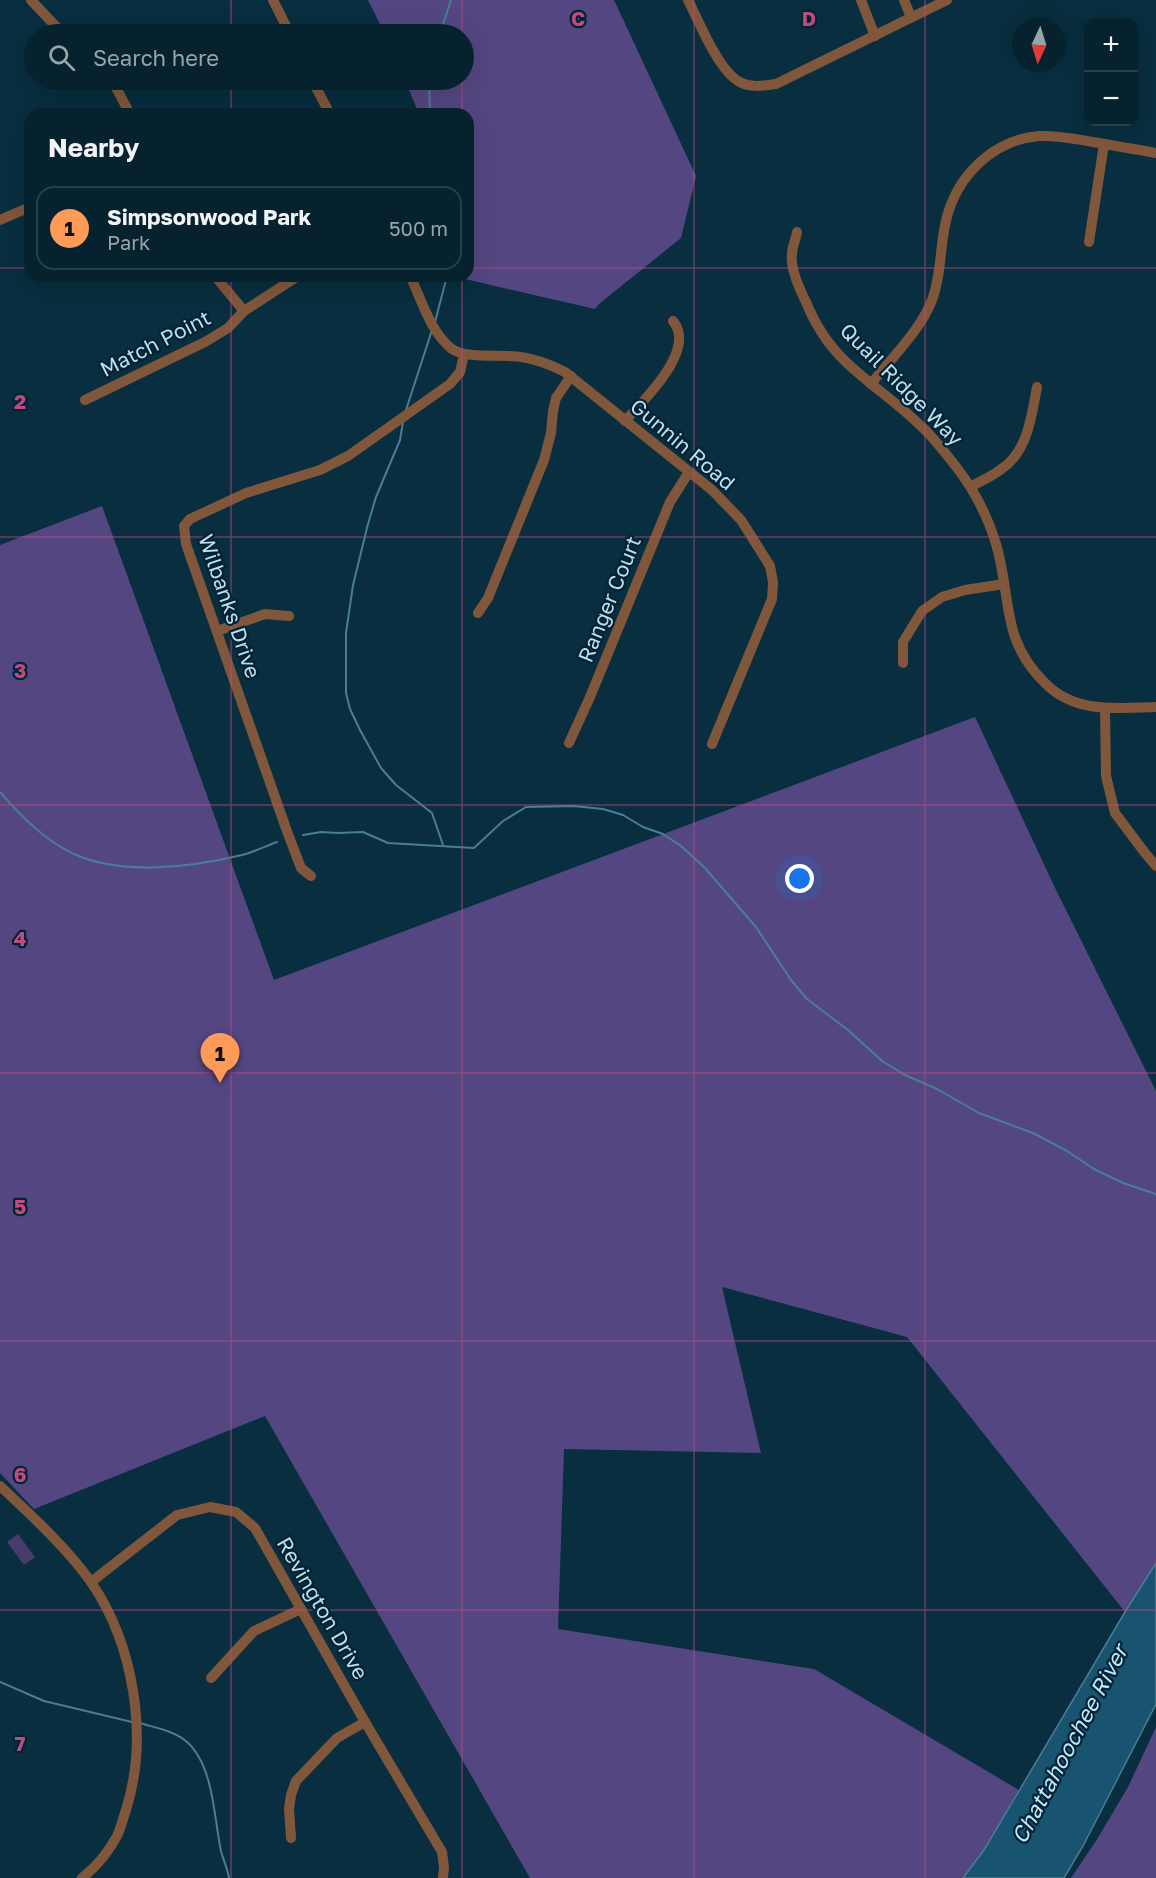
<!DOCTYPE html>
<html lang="en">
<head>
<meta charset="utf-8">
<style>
	body { margin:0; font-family:"Golos Text",sans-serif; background:#0f2a37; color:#f1f3f6 }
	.controls { position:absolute; right:18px; top:18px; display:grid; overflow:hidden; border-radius:12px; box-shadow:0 6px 24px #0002 }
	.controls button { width:54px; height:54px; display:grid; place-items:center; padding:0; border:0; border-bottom:2px solid #273f4b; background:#06222f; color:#f1f3f6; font:30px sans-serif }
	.compass { position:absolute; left:1012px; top:18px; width:54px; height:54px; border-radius:50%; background:#06222f; box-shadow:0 6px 24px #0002; rotate:184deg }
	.you { position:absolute; left:800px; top:879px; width:21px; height:21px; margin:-15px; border:4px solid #fff; border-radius:50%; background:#1a73e8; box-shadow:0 0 0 9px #1a73e833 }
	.badge { display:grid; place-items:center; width:39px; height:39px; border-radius:50%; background:#fe9b59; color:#111; font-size:20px; font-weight:700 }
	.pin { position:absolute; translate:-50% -50px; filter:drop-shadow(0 2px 3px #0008) }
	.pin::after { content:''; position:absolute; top:32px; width:21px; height:18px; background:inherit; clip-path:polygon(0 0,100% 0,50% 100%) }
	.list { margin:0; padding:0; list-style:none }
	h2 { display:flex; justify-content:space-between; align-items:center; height:78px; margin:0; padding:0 24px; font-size:26px }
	h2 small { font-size:20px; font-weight:400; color:#98a4aa }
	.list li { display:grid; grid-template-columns:39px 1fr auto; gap:18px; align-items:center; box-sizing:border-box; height:84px; margin:0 12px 12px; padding:0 12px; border:2px solid #273f4b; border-radius:18px }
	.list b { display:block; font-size:22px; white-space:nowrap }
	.list p { margin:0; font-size:20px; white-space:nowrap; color:#98a4aa }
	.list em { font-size:20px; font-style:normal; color:#98a4aa }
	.icon { flex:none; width:33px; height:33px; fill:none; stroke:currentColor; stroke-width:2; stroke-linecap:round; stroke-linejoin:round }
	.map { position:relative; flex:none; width:1156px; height:1878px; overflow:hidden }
	.search { position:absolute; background:#06222f; box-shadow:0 6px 24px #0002; left:24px; top:24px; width:450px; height:66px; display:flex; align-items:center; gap:15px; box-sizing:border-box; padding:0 21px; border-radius:33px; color:#98a4aa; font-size:22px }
	.panel { position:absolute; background:#06222f; box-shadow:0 6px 24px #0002; left:24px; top:108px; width:450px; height:174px; border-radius:18px }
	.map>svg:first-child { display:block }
	.green { fill:#473c6c }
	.forest { fill:#544781 }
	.water { fill:#18536f; stroke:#4a7d96; stroke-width:1.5 }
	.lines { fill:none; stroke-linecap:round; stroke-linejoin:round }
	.stream { stroke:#4a7d96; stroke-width:2 }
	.minor { stroke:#81573c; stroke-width:10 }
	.grid { fill:none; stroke:#c14a80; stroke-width:1.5; stroke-opacity:0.55 }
	.labels { text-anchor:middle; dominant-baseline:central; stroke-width:4.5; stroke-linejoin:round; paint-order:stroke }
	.street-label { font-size:21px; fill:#bedef0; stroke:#002434 }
	.water-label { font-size:22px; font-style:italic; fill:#c1e7fc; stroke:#002434 }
	.grid-label { font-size:20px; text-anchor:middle; font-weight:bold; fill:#c14a80; stroke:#002434; stroke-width:4.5; stroke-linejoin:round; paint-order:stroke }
</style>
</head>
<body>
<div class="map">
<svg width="1156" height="1878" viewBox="0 0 1156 1878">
	<rect width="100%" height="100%" fill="#082e3f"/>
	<path class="green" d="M 18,1534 L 35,1557 L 24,1565 L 7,1542 Z"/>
	<g class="forest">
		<path d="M 368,0 L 614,0 L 696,176 L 681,238 L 599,304 L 595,309 L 465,279 L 464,276 L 468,276 L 468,114 L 419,114 L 405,80 L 464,80 L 464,34 L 385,34 Z"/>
		<path d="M 102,506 L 274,980 L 975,717 L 1056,890 L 1156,1091 L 1156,1563 L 1125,1612 L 907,1337 L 722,1287 L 761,1453 L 564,1449 L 558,1629 L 814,1669 L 1019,1790 L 984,1850 L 963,1878 L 530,1878 L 265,1416 L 34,1509 L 0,1473 L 0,545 Z"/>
		<path d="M 1156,1727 L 1156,1878 L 1071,1878 L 1096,1841 L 1128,1787 Z"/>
	</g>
	<path class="water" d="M 1156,1563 L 1156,1704 L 1083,1846 L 1064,1878 L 963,1878 L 984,1850 L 1125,1612 Z"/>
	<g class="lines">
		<g class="stream">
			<path d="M 440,34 L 451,0"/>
			<path d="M 429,80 L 430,114"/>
			<path d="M 435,322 L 447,276"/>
			<path d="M 406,410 L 432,330"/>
			<path d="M 403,422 L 400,440 L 376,497 L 368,524 L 353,585 L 346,633 L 346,693 L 350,709 L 360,730 L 381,768 L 396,785 L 432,813 L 443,845"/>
			<path d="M 0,792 C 21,816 44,840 74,854 C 122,876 192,867 242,855 C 254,852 266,846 277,842"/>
			<path d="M 303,835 L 321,832 L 338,833 L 363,832 L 388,843 L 474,848 L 503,821 L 526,807 L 573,806 L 603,809 L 623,815 L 643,827 L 663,834 L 681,846 L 704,867 L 756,927 L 791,980 L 807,999 L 848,1030 L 882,1061 L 905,1075 L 937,1089 L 979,1113 L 1033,1133 L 1067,1151 L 1094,1169 L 1123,1183 L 1156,1194"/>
			<path d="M 0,1682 L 44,1701 L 132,1722"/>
			<path d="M 140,1723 C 156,1728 175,1731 187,1742 C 214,1766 214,1819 221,1851 C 223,1860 228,1869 229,1878"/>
		</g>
		<g class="minor">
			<path d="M 31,0 L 63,34"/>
			<path d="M 273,0 L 290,34"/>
			<path d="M 688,0 C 699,22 718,69 738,81 C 749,88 763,86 776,84 L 947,0"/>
			<path d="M 861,0 L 875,36"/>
			<path d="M 904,0 L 911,17"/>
			<path d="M 112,80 L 130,114"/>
			<path d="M 312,80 L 330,114"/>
			<path d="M 0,220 L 30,207"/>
			<path d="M 797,232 C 796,239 792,247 792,254 C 790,267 800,290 806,302 C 815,324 828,345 846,362 C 870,385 898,403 922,427 C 935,439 946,454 957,468 C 974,490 988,517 996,544 C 1012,598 1000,639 1045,683 C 1075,714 1117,708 1156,707"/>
			<path d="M 1089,242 L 1104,144"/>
			<path d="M 215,276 L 244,311"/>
			<path d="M 410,276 C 422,300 430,332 452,349 C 465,359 503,354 521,357 C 537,359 551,365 565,372 L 712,490 L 741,520 L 770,566 L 773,582 L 772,599 L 712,744"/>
			<path d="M 871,384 C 890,360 922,328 932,300 C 943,271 939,238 949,210 C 962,171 997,139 1039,136 C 1057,135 1075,139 1093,142 C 1114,146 1135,149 1156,153"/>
			<path d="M 85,400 L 205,342 L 228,328 L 244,311 L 298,276"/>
			<path d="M 625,421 C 644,400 697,350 673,321"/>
			<path d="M 971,487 C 980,481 991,477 1000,470 C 1028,452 1031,418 1037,387"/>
			<path d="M 478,613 L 488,598 L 544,460 L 551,433 L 553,411 L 556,398 L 571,376"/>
			<path d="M 217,631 L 265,614 L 289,616"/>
			<path d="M 903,663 L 903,642 L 922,611 L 942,597 L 965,590 L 1004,584"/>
			<path d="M 1105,709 L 1106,776 L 1115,813 L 1145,853 L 1156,866"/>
			<path d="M 569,743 L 590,697 L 670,502 L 689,472"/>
			<path d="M 311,876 L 301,868 L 288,834 L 186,544 L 184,526 L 190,519 L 246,493 L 320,470 L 348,456 L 450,384 L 460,372 L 464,354"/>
			<path d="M 0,1486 C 30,1514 68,1549 91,1582 C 134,1645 149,1737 126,1810 C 123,1818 121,1828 117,1836 C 109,1851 96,1867 82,1878"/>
			<path d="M 91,1582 L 177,1515 L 210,1507 L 236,1512 L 255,1528 L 365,1722 L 442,1852 L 444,1867 L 443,1878"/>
			<path d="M 211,1678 L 254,1631 L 301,1609"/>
			<path d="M 291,1838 L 289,1809 L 291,1795 L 296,1781 L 337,1738 L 365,1722"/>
		</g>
	</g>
	<path class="grid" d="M 231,0 L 231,34M 462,0 L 462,34M 694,0 L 694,1878M 925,0 L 925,1878M 231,80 L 231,114M 462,80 L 462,114M 0,268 L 30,268M 468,268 L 1156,268M 231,276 L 231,1878M 462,276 L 462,1878M 0,537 L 1156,537M 0,805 L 1156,805M 0,1073 L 1156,1073M 0,1341 L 1156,1341M 0,1610 L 1156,1610"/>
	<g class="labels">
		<g class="street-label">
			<text transform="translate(155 343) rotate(-27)">Match Point</text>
			<text transform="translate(902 384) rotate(45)">Quail Ridge Way</text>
			<text transform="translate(683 444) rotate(40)">Gunnin Road</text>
			<text transform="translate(609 599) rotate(-68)">Ranger Court</text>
			<text transform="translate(230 606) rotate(71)">Wilbanks Drive</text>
			<text transform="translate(323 1608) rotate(60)">Revington Drive</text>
		</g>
		<g class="water-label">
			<text transform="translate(1069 1744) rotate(-62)">Chattahoochee River</text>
		</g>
	</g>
	<g class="grid-label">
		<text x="578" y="26">C</text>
		<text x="809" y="26">D</text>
		<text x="20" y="409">2</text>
		<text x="20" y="678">3</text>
		<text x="20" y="946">4</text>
		<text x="20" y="1214">5</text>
		<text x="20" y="1482">6</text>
		<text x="20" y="1751">7</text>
	</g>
</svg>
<div class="controls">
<button>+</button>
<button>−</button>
</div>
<svg class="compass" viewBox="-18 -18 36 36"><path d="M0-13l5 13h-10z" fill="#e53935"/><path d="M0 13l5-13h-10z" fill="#98a4aa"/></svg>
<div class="you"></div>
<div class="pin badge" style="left:220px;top:1083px">1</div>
<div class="search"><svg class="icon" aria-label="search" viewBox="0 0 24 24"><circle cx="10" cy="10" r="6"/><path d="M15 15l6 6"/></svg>Search here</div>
<section class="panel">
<h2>Nearby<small></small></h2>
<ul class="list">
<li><span class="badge">1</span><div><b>Simpsonwood Park</b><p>Park</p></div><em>500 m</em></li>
</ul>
</section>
</div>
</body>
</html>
